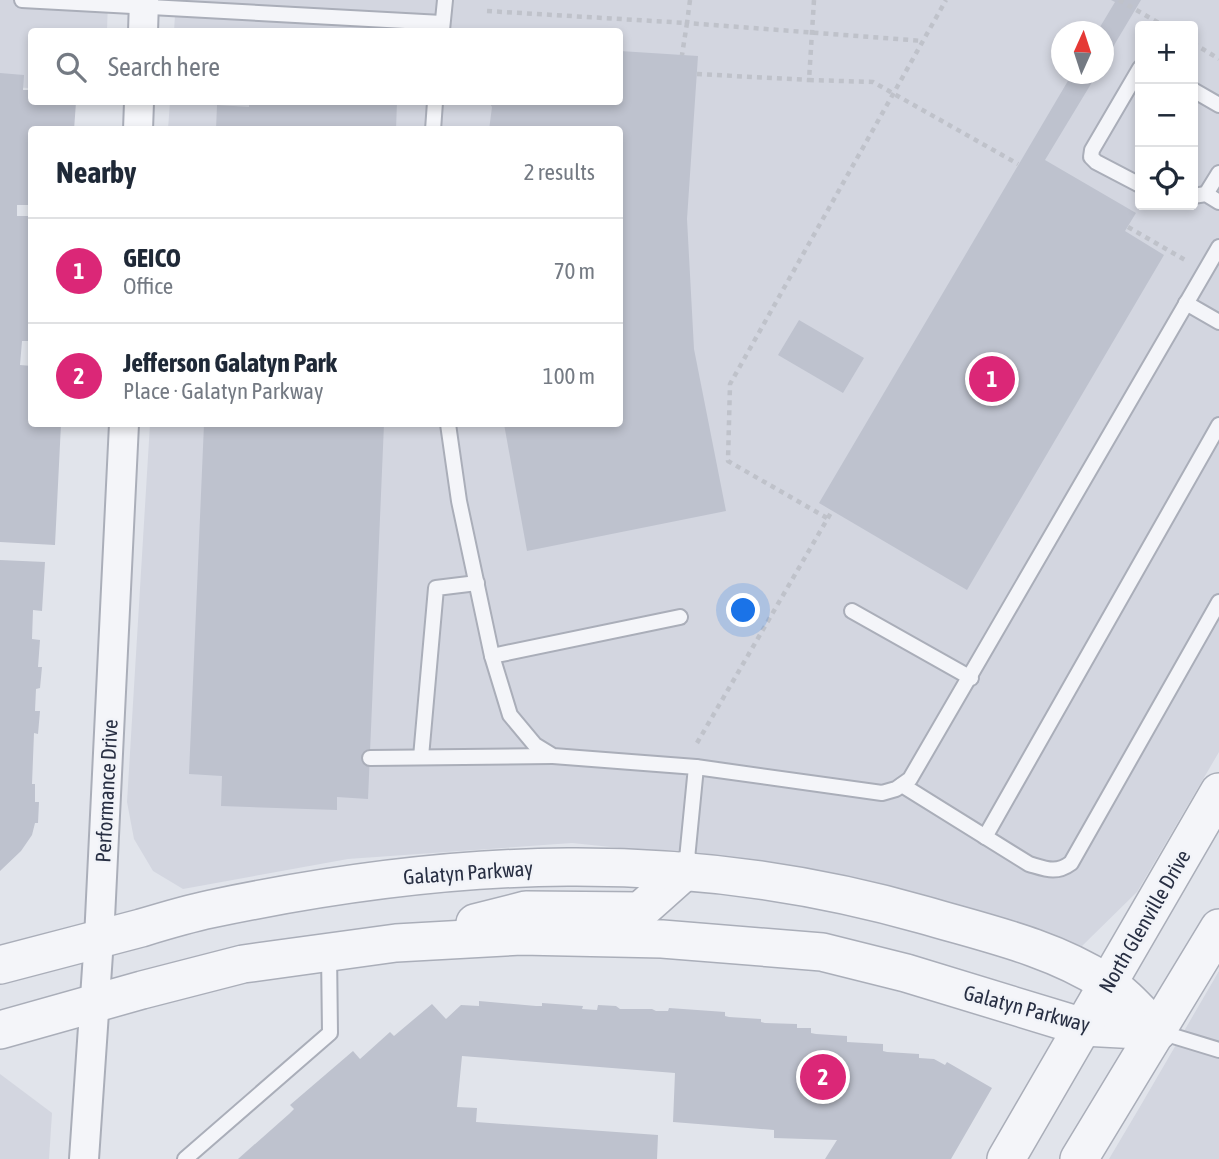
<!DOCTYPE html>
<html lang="en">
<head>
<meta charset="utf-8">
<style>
	body { margin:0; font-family:"Asap Condensed",sans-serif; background:#f2f2f3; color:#1f2937 }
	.controls { position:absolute; right:21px; top:21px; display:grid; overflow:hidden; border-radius:7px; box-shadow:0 4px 10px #0003 }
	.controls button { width:63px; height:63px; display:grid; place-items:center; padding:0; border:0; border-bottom:2px solid #e0e1e3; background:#fff; color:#1f2937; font:35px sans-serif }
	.compass { position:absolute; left:1051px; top:21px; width:63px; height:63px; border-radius:50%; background:#fff; box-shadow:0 4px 10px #0003; rotate:3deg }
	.you { position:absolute; left:744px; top:611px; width:24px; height:24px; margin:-18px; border:5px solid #fff; border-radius:50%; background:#1a73e8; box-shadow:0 0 0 10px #1a73e833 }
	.badge { display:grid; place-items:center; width:46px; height:46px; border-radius:50%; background:#db2777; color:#fff; font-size:23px; font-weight:700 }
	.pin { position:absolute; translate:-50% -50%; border:4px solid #fff; box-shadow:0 2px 7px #0006 }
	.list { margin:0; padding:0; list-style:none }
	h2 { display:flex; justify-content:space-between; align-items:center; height:91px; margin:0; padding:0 28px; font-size:30px }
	h2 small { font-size:23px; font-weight:400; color:#747a83 }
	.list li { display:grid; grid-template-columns:46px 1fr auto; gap:21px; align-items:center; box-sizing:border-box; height:105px; padding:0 28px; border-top:2px solid #e0e1e3 }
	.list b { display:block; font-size:26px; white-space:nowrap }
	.list p { margin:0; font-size:23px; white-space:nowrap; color:#747a83 }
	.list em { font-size:23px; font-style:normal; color:#747a83 }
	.icon { flex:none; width:38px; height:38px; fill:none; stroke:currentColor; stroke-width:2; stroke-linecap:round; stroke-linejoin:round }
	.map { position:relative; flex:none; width:1219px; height:1159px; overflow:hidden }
	.search { position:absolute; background:#fff; box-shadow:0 4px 10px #0003; left:28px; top:28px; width:595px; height:77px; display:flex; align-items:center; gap:18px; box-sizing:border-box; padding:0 24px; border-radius:7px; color:#747a83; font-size:26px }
	.panel { position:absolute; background:#fff; box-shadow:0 4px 10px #0003; left:28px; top:126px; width:595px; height:301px; border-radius:7px }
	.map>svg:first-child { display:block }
	.built { fill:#d3d6e0; fill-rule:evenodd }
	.building { fill:#bec2ce }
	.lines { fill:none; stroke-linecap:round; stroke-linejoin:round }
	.service-casing { stroke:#aaaeb9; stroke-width:18 }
	.minor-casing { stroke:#aaaeb9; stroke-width:32 }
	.tertiary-casing { stroke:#aaaeb9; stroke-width:40 }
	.path { stroke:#bfc2ca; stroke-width:4.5; stroke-dasharray:5 5; stroke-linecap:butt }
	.service { stroke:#f4f5f9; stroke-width:14 }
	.minor { stroke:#f4f5f9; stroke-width:28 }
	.tertiary { stroke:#f4f5f9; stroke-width:37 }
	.labels { text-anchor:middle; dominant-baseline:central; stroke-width:5; stroke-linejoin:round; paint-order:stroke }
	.street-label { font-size:21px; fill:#282f43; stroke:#f1f3f8 }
</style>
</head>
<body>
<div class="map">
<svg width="1219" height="1159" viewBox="0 0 1219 1159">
	<rect width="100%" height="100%" fill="#e1e4eb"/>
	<g class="built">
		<path d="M 0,0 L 108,0 L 107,31 L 32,32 L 31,88 L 0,87 Z"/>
		<path d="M 176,0 L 1219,0 L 1219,752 L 1137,892 L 1082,946 L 994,917 L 796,866 L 572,843 L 348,859 L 183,889 L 153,871 L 134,839 L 127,802 L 150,424 L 620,424 L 620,130 L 168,129 L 170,102 L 620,102 L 620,32 L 174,31 ZM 1140,26 L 1193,26 L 1193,205 L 1140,205 ZM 1062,32 L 1104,32 L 1104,74 L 1062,74 Z"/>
		<path d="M 1219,971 L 1219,1159 L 1109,1159 L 1141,1105 Z"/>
		<path d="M 0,1074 L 52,1113 L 49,1159 L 0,1159 Z"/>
	</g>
	<g class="building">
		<path d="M 1111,0 L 1141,0 L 1104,62 L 1104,32 L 1097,32 L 1115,2 Z"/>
		<path d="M 620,51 L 698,56 L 687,219 L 694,349 L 726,511 L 527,551 L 504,424 L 620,424 L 620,130 L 489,130 L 492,107 L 489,102 L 620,102 Z"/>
		<path d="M 0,73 L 24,75 L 23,90 L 32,90 L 32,102 L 76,102 L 74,130 L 32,130 L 32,205 L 17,205 L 17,216 L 32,216 L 32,341 L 22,341 L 20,365 L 32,366 L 32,424 L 61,424 L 55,545 L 0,542 Z"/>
		<path d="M 1072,74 L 1097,74 L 1045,160 L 1136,213 L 1125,231 L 1164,255 L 967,590 L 819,503 Z"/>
		<path d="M 249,102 L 397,102 L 396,130 L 216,130 L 217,105 L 249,107 Z"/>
		<path d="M 799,320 L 864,358 L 843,393 L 778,355 Z"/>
		<path d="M 204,424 L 384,424 L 368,799 L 337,797 L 337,810 L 221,806 L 222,776 L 189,774 Z"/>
		<path d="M 0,560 L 45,562 L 42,611 L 33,610 L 32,639 L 40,640 L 38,667 L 42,667 L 40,688 L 36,689 L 35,711 L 40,711 L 38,734 L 34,733 L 32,784 L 35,784 L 35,802 L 39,802 L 38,823 L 35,823 L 32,835 L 21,851 L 0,871 Z"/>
		<path d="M 479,1001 L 536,1006 L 542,1006 L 542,1003 L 583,1006 L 582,1009 L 597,1010 L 598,1005 L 616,1006 L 620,1009 L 652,1009 L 656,1011 L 668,1011 L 669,1008 L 725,1012 L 725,1016 L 729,1017 L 761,1019 L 761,1022 L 765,1023 L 797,1024 L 797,1028 L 811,1028 L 811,1033 L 816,1034 L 847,1036 L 847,1042 L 883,1044 L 883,1051 L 887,1052 L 919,1054 L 919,1058 L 934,1059 L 945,1065 L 947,1062 L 992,1088 L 951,1159 L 825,1159 L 837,1140 L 774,1138 L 774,1130 L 673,1122 L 675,1073 L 462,1056 L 457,1107 L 477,1108 L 476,1122 L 658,1135 L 657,1159 L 238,1159 L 289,1114 L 294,1109 L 290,1105 L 353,1051 L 360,1059 L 390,1032 L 394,1036 L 432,1004 L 446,1019 L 461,1005 L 479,1006 Z"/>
	</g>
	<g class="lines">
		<defs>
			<g id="service">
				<path d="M 22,0 L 442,23"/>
				<path d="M 442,30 L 445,0"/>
				<path d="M 1140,68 L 1092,150 L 1091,157 L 1096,162 L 1140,185"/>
				<path d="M 1193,90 L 1219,105"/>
				<path d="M 433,130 L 435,102"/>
				<path d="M 1206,194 L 1219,173"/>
				<path d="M 1193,196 L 1206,194 L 1219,202"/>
				<path d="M 1186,303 L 1219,322"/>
				<path d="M 448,424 L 459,501 L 492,656 L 510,715 L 535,745 L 553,756 L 696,767 L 686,869"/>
				<path d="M 852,611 L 971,678"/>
				<path d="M 492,656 L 680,617"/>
				<path d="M 421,757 L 436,588 L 477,583"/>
				<path d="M 370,758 L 552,756"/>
				<path d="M 696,767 L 882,793 L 896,789 L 910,779 L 1219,247"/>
				<path d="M 902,785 L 1029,864 C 1046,869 1056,874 1071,863 L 1219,602"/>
				<path d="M 985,837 L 1219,425"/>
				<path d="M 1160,1032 L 1219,1050"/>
				<path d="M 185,1159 L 330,1033 L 329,952"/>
			</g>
			<g id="minor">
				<path d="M 143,32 L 144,0"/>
				<path d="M 138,130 L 139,102"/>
				<path d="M 84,1159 L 99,939 L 124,424"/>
			</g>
			<g id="tertiary">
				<path d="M 475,923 L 526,910 L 640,911 L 686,870"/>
				<path d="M 0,965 C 47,953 94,940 141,928 C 164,921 187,914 211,909 C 453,858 683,846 924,915 C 985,933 1051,947 1105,982 C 1125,994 1142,1015 1158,1031"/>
				<path d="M 0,1030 L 142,990 L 243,964 L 396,943 L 521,936 L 662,939 L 822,952 L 906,973 L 1083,1027 L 1158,1031"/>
				<path d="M 1006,1159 L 1219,792"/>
				<path d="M 1079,1159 L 1219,928"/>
			</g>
		</defs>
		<use href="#service" class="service-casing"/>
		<use href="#minor" class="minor-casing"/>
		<use href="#tertiary" class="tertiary-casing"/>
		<g class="path">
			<path d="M 690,0 L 687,23 L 923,41"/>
			<path d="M 814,0 L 809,80 L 873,82 L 1018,164"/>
			<path d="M 1119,0 L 1164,26"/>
			<path d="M 487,11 L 687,23 L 682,55"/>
			<path d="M 1193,43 L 1219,59"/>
			<path d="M 697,74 L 809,80"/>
			<path d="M 1128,227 L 1185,260"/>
			<path d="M 827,518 L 728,461 L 730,384 L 946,0"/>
			<path d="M 697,743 L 832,511"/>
		</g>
		<use href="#service" class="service"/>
		<use href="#minor" class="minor"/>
		<use href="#tertiary" class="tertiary"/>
	</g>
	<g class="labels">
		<g class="street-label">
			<text transform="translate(106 791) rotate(-87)">Performance Drive</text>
			<text transform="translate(468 872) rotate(-4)">Galatyn Parkway</text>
			<text transform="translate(1144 921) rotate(-60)">North Glenville Drive</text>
			<text transform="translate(1027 1008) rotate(15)">Galatyn Parkway</text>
		</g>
	</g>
</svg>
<div class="controls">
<button>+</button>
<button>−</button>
<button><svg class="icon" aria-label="locate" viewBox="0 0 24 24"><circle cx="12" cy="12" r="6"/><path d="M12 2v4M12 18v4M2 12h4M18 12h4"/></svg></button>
</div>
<svg class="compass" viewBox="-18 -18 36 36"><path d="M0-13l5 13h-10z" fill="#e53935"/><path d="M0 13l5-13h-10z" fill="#747a83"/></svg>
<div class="you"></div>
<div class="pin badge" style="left:992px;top:379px">1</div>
<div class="pin badge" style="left:823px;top:1077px">2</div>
<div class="search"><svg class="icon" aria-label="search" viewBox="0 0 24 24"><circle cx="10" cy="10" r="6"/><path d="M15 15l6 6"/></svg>Search here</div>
<section class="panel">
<h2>Nearby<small>2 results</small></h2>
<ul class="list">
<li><span class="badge">1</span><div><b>GEICO</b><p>Office</p></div><em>70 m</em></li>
<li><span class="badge">2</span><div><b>Jefferson Galatyn Park</b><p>Place · Galatyn Parkway</p></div><em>100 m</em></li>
</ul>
</section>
</div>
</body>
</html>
